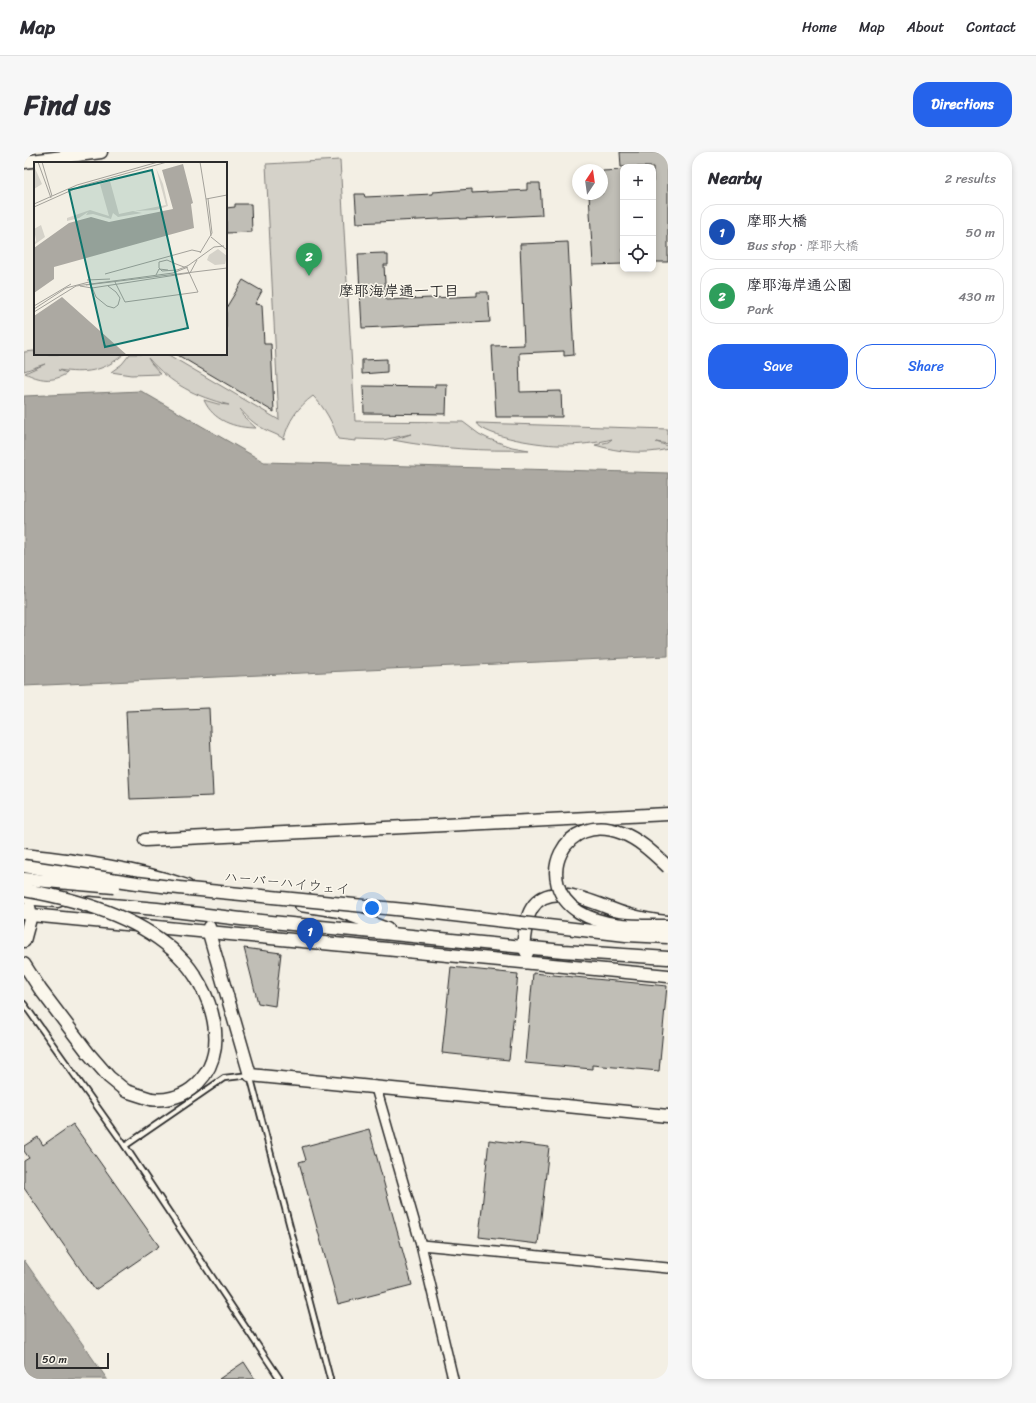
<!DOCTYPE html>
<html lang="en">
<head>
<meta charset="utf-8">
<style>
	body { margin:0; font-family:Sriracha,"Klee One",sans-serif; background:#f7f7f7; color:#2b2b33 }
	.controls { position:absolute; right:12px; top:12px; display:grid; overflow:hidden; border-radius:8px; box-shadow:0 2px 6px #0003 }
	.controls button { width:36px; height:36px; display:grid; place-items:center; padding:0; border:0; border-bottom:1px solid #e1e1e2; background:#fff; color:#2b2b33; font:20px sans-serif }
	.compass { position:absolute; left:548px; top:12px; width:36px; height:36px; border-radius:50%; background:#fff; box-shadow:0 2px 6px #0003; rotate:13deg }
	.scale { position:absolute; left:12px; bottom:10px; width:73px; box-sizing:border-box; padding-left:4px; border:2px solid #2b2b2b; border-top:0; font-size:11px; line-height:14px; white-space:nowrap; color:#2b2b2b; -webkit-text-stroke:3px #fbf7ec; paint-order:stroke }
	.you { position:absolute; left:348px; top:756px; width:14px; height:14px; margin:-10px; border:3px solid #fff; border-radius:50%; background:#1a73e8; box-shadow:0 0 0 6px #1a73e833 }
	.badge { display:grid; place-items:center; width:26px; height:26px; border-radius:50%; background:#2563eb; color:#fff; font-size:13px; font-weight:700 }
	.pin { position:absolute; translate:-50% -33px; filter:drop-shadow(0 1px 2px #0008) }
	.pin::after { content:''; position:absolute; top:21px; width:14px; height:12px; background:inherit; clip-path:polygon(0 0,100% 0,50% 100%) }
	.list { margin:0; padding:0; list-style:none }
	h2 { display:flex; justify-content:space-between; align-items:center; height:52px; margin:0; padding:0 16px; font-size:17px }
	h2 small { font-size:13px; font-weight:400; color:#7c7c81 }
	.list li { display:grid; grid-template-columns:26px 1fr auto; gap:12px; align-items:center; box-sizing:border-box; height:56px; margin:0 8px 8px; padding:0 8px; border:1px solid #e1e1e2; border-radius:16px }
	.list b { display:block; font-size:15px; white-space:nowrap }
	.list p { margin:0; font-size:13px; white-space:nowrap; color:#7c7c81 }
	.list em { font-size:13px; font-style:normal; color:#7c7c81 }
	.actions { display:flex; gap:8px; padding:12px 16px }
	.actions a { flex:1; padding:9px 0; border:1px solid #2563eb; border-radius:16px; text-align:center; font-size:14px; color:#2563eb }
	.actions .main { background:#2563eb; color:#fff }
	.icon { flex:none; width:22px; height:22px; fill:none; stroke:currentColor; stroke-width:2; stroke-linecap:round; stroke-linejoin:round }
	.map { position:relative; flex:none; width:644px; height:1227px; overflow:hidden; border-radius:16px }
	header { display:flex; align-items:center; gap:24px; box-sizing:border-box; height:56px; padding:0 20px; background:#fff; border-bottom:1px solid #e1e1e2 }
	header strong { font-size:19px }
	nav { display:flex; gap:22px; margin-inline-start:auto; font-size:14px }
	.intro { display:flex; align-items:center; justify-content:space-between; box-sizing:border-box; height:96px; padding:0 24px }
	h1 { margin:0; font-size:28px }
	.button { padding:10px 18px; border-radius:16px; background:#2563eb; color:#fff; font-size:14px; font-weight:700 }
	main { display:flex; gap:24px; padding:0 24px }
	aside { flex:1; background:#fff; border-radius:16px; box-shadow:0 2px 6px #0003 }
	.map>svg:first-child { display:block }
	.green { fill:#d5d2c9; stroke:#807e7a }
	.water { fill:#aca9a2; stroke:#787772 }
	.building { fill:#c0beb6; stroke:#2b2b2b }
	.lines { fill:none; stroke-linecap:round; stroke-linejoin:round }
	.service-casing { stroke:#2b2b2b; stroke-width:8 }
	.minor-casing { stroke:#2b2b2b; stroke-width:12 }
	.tertiary-casing { stroke:#2b2b2b; stroke-width:15 }
	.service { stroke:#fbf7ec; stroke-width:4.5 }
	.minor { stroke:#fbf7ec; stroke-width:9 }
	.tertiary { stroke:#fbf7ec; stroke-width:12 }
	.tertiary-bridge-casing { stroke:#2b2b2b; stroke-width:15; stroke-linecap:butt }
	.tertiary-bridge { stroke:#fbf7ec; stroke-width:12 }
	.labels { text-anchor:middle; dominant-baseline:central; stroke-width:3; stroke-linejoin:round; paint-order:stroke }
	.street-label { font-size:14px; fill:#2b2b2b; stroke:#fbf7ec }
	.neighbourhood-label { font-size:15px; font-weight:bold; fill:#2b2b2b; stroke:#fbf7ec }
	.inset-road { fill:none; stroke:#a3a19a; stroke-width:1 }
	.view { fill:#0f766e; fill-opacity:0.15; stroke:#0f766e; stroke-width:2 }
	.inset-edge { fill:none; stroke:#2b2b2b; stroke-width:2 }
</style>
</head>
<body>
<header>
<strong>Map</strong>
<nav><a>Home</a><a>Map</a><a>About</a><a>Contact</a></nav>
</header>
<div class="intro"><h1>Find us</h1><a class="button">Directions</a></div>
<main>
<div class="map">
<svg width="644" height="1227" viewBox="0 0 644 1227">
	<rect width="100%" height="100%" fill="#f3efe4"/>
	<filter id="ink" filterUnits="userSpaceOnUse"><feTurbulence type="fractalNoise" baseFrequency=".025" numOctaves="2"/><feDisplacementMap in="SourceGraphic" scale="8" xChannelSelector="R" yChannelSelector="G"/><feConvolveMatrix kernelMatrix="1 2 1 2 8 2 1 2 1" color-interpolation-filters="sRGB"/></filter>
	<g filter="url(#ink)">
		<g class="green">
			<path d="M 316,8 L 331,269 L 439,270 L 455,282 L 465,287 L 488,295 L 505,298 C 459,299 414,297 369,288 L 387,282 L 359,288 L 332,287 L 332,289 L 314,287 C 309,271 301,256 289,244 C 274,255 264,269 260,287 C 253,282 247,281 240,277 C 230,272 223,265 216,257 L 219,264 L 232,276 C 211,276 189,269 180,248 L 194,252 L 205,253 C 171,244 148,233 124,206 L 127,211 L 137,222 L 107,223 L 87,220 L 98,212 L 106,202 L 143,202 L 255,268 L 242,12 Z"/>
			<path d="M 11,199 L 11,202 L 100,202 C 79,220 61,222 34,218 L 43,221 C 29,231 15,228 1,221 L 21,212 L 0,219 L 0,200 Z"/>
			<path d="M 453,271 L 644,277 L 644,292 L 632,290 L 644,294 L 644,297 C 620,303 595,300 571,293 L 584,290 L 588,287 C 573,291 555,293 539,293 C 522,294 460,285 453,271 Z"/>
		</g>
		<g class="water">
			<path d="M 117,239 L 240,310 L 644,321 L 644,504 L 0,534 L 0,244 Z"/>
			<path d="M 0,1108 L 83,1227 L 0,1227 Z"/>
		</g>
		<g class="building">
			<path d="M 596,0 L 644,0 L 644,110 L 629,110 L 629,15 L 597,15 Z"/>
			<path d="M 599,18 L 599,112 L 569,113 L 565,42 L 578,42 L 578,19 Z"/>
			<path d="M 503,31 L 516,31 L 518,63 L 436,67 L 436,66 L 333,71 L 331,42 L 340,42 L 341,45 L 409,42 L 409,40 L 448,37 L 448,41 L 503,38 Z"/>
			<path d="M 211,52 L 227,52 L 228,80 L 202,81 L 202,56 L 211,55 Z"/>
			<path d="M 544,90 L 550,203 L 540,204 L 540,199 L 495,201 L 496,240 L 537,239 L 538,265 L 472,265 L 468,194 L 500,193 L 496,92 Z"/>
			<path d="M 360,101 L 360,103 L 364,103 L 364,113 L 360,113 L 362,148 L 453,144 L 453,140 L 464,140 L 466,170 L 338,176 L 334,102 Z"/>
			<path d="M 219,128 L 238,139 L 231,152 L 238,153 L 240,192 L 247,192 L 250,260 L 152,202 L 202,202 L 202,156 Z"/>
			<path d="M 363,207 L 363,220 L 338,222 L 338,208 Z"/>
			<path d="M 411,232 L 423,232 L 422,262 L 340,261 L 339,234 L 411,235 Z"/>
			<path d="M 185,556 L 189,644 L 106,647 L 102,559 Z"/>
			<path d="M 220,796 L 257,801 L 251,854 L 234,851 Z"/>
			<path d="M 427,815 L 494,822 L 485,908 L 418,901 Z"/>
			<path d="M 509,821 L 643,834 L 635,919 L 568,913 L 568,917 L 501,911 Z"/>
			<path d="M 49,972 L 135,1094 L 71,1138 L 0,1036 L 0,1009 L 5,1006 L 0,999 L 0,994 L 14,985 L 19,993 Z"/>
			<path d="M 345,977 L 388,1133 L 314,1152 L 275,1010 L 282,1008 L 278,995 Z"/>
			<path d="M 465,988 L 525,995 L 514,1092 L 455,1085 Z"/>
			<path d="M 220,1210 L 231,1227 L 195,1227 Z"/>
		</g>
		<g class="lines">
			<defs>
				<g id="service">
					<path d="M 0,852 L 101,994 L 256,1227"/>
					<path d="M 101,994 L 200,926 L 226,923 L 306,1227"/>
				</g>
				<g id="minor">
					<path d="M 352,936 L 397,1093 L 429,1227"/>
					<path d="M 397,1093 L 644,1116"/>
				</g>
				<g id="tertiary">
					<path d="M 0,10 L 77,0"/>
					<path d="M 121,688 L 644,662"/>
					<path d="M 0,703 C 55,709 110,716 163,734"/>
					<path d="M 0,744 L 11,747 L 34,749"/>
					<path d="M 65,751 L 133,757 L 217,767 L 539,799 L 644,806"/>
					<path d="M 277,753 L 315,759 L 363,777"/>
					<path d="M 0,761 L 7,763 L 644,824"/>
					<path d="M 185,775 L 185,781 L 226,923 L 644,964"/>
					<path d="M 0,789 L 7,763 L 5,755"/>
					<path d="M 503,801 L 499,794 C 501,782 501,767 508,756 C 527,725 577,755 602,762 C 615,766 630,769 644,770"/>
					<path d="M 0,812 L 16,837 L 65,902 L 85,925 L 102,939 L 127,947"/>
				</g>
			</defs>
			<use href="#service" class="service-casing"/>
			<use href="#minor" class="minor-casing"/>
			<use href="#tertiary" class="tertiary-casing"/>
			<use href="#service" class="service"/>
			<use href="#minor" class="minor"/>
			<use href="#tertiary" class="tertiary"/>
			<defs>
				<g id="tertiary-bridge">
					<path d="M 0,714 L 113,731 L 155,736 L 412,761 L 602,783 L 644,785"/>
					<path d="M 644,715 C 630,702 616,688 598,681 C 539,658 508,731 555,760 C 581,776 615,774 644,774"/>
					<path d="M 0,727 L 90,735"/>
					<path d="M 0,738 C 52,747 116,765 154,803 C 187,835 212,903 167,937 C 156,945 141,949 127,947"/>
				</g>
			</defs>
			<use href="#tertiary-bridge" class="tertiary-bridge-casing"/>
			<use href="#tertiary-bridge" class="tertiary-bridge"/>
		</g>
	</g>
	<g class="labels">
		<g class="street-label">
			<text transform="translate(263 731) rotate(6)">ハーバーハイウェイ</text>
		</g>
		<g class="neighbourhood-label">
			<text x="375" y="139">摩耶海岸通一丁目</text>
		</g>
	</g>
	<g transform="translate(10 10)">
		<rect width="193" height="193" fill="#f3efe4"/>
		<path d="M 0,4 L 8,22 L 0,27 ZM 122,6 L 129,22 L 134,44 L 122,48 L 101,49 L 132,43 ZM 76,19 L 85,52 L 99,49 L 108,51 L 84,55 L 79,51 L 77,57 L 59,52 L 52,53 L 54,50 L 45,56 L 33,59 L 33,56 L 56,48 L 75,54 L 66,22 ZM 7,63 L 11,75 L 0,83 L 2,78 L 0,67 ZM 184,87 L 193,94 L 191,102 L 181,103 L 173,98 L 175,93 Z" fill="#d5d2c9"/>
		<path d="M 149,2 L 159,41 L 157,42 L 160,66 L 20,105 L 20,117 L 0,131 L 0,86 L 35,61 L 57,55 L 75,60 L 139,47 L 128,8 ZM 28,135 L 93,193 L 0,193 L 0,154 Z" fill="#aca9a2"/>
		<path class="inset-road" d="M 4,0 L 17,36M 8,0 L 18,34M 166,0 L 172,37M 0,42 L 43,23 L 124,0M 0,45 L 47,24 L 133,0M 177,74 L 172,37 L 193,33M 177,75 L 193,88M 166,91 L 178,71 L 174,37M 156,111 L 163,98M 71,112 L 158,88 L 167,90M 122,113 L 125,107 L 134,108M 53,118 L 76,117M 81,120 L 91,140 L 164,130 L 153,106 L 152,105 L 150,105 L 142,102 L 133,98 L 125,100 L 125,106 L 128,109 L 143,108 L 151,105 L 155,103 L 180,85 L 190,84M 52,123 L 193,106M 46,124 L 58,126 L 155,111M 58,125 L 62,135 L 73,144 L 80,146 L 84,143 L 86,136 L 82,130 L 74,124M 0,144 L 37,122M 0,147 L 32,126 L 55,120M 0,150 L 42,124 L 139,111 L 154,105"/>
		<path class="view" d="M 118,8 L 154,166 L 71,185 L 35,28 Z"/>
		<rect width="193" height="193" class="inset-edge"/>
	</g>
</svg>
<div class="controls">
<button>+</button>
<button>−</button>
<button><svg class="icon" aria-label="locate" viewBox="0 0 24 24"><circle cx="12" cy="12" r="6"/><path d="M12 2v4M12 18v4M2 12h4M18 12h4"/></svg></button>
</div>
<svg class="compass" viewBox="-18 -18 36 36"><path d="M0-13l5 13h-10z" fill="#e53935"/><path d="M0 13l5-13h-10z" fill="#7c7c81"/></svg>
<div class="scale">50 m</div>
<div class="you"></div>
<div class="pin badge" style="left:286px;top:799px;background:#1a4fb4">1</div>
<div class="pin badge" style="left:285px;top:124px;background:#2e9e5b">2</div>
</div>
<aside>
<h2>Nearby<small>2 results</small></h2>
<ul class="list">
<li><span class="badge" style="background:#1a4fb4">1</span><div><b>摩耶大橋</b><p>Bus stop · 摩耶大橋</p></div><em>50 m</em></li>
<li><span class="badge" style="background:#2e9e5b">2</span><div><b>摩耶海岸通公園</b><p>Park</p></div><em>430 m</em></li>
</ul>
<div class="actions"><a class="main">Save</a><a>Share</a></div>
</aside>
</main>
</body>
</html>
